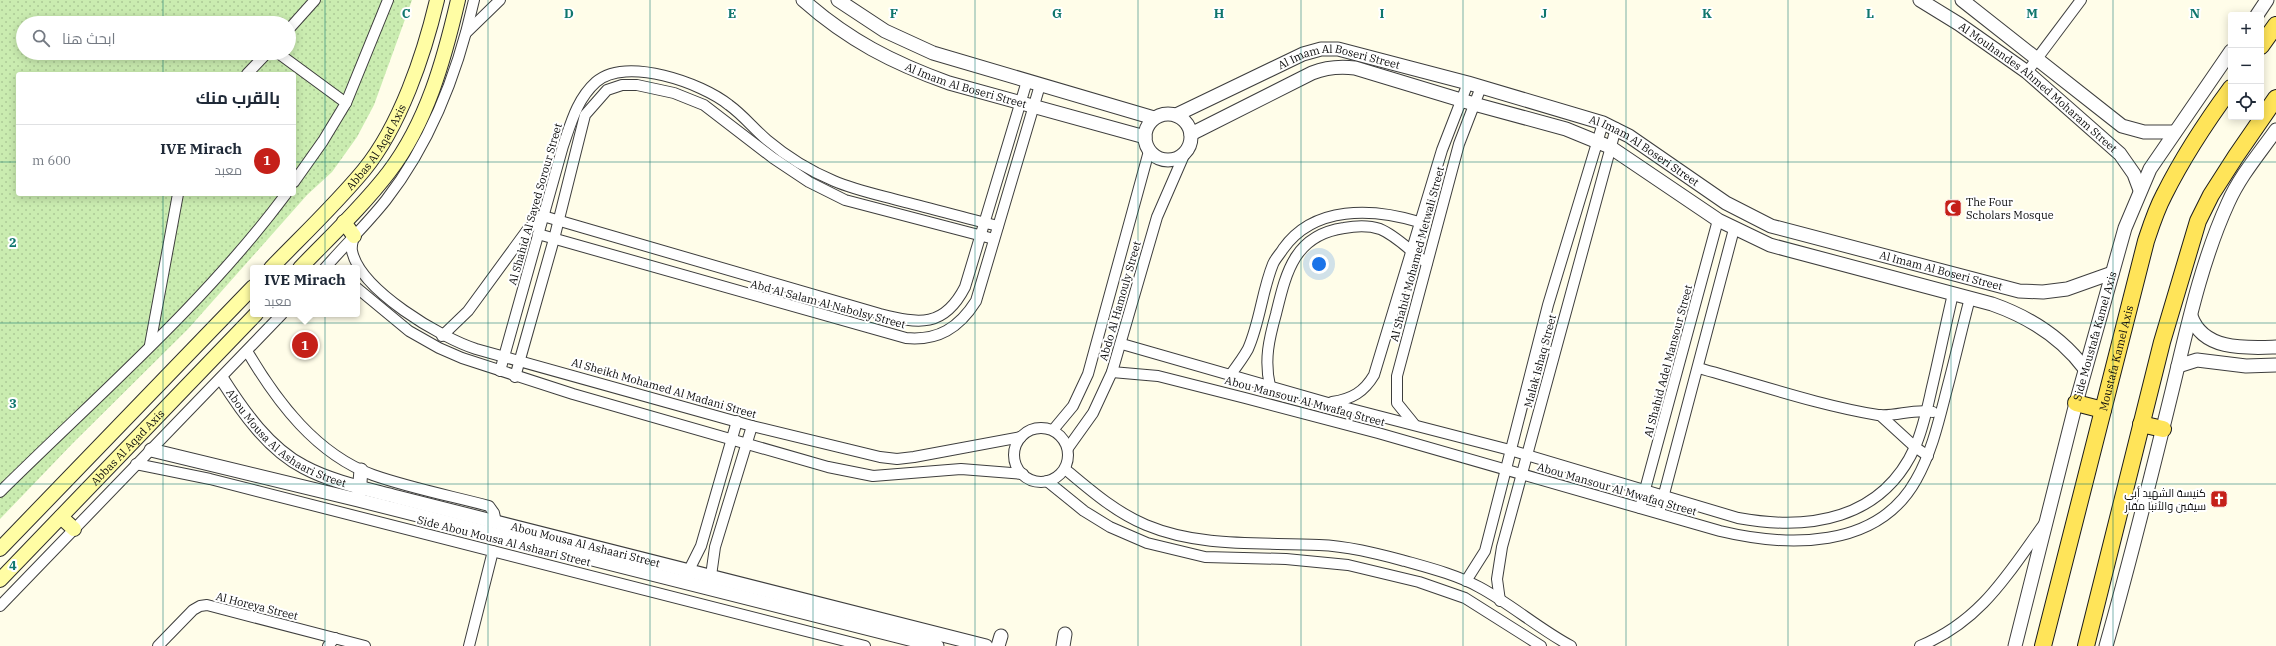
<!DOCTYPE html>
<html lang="ar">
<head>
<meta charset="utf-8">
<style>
	body { margin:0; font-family:"IBM Plex Serif",Cairo,serif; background:#f2f2f3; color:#1f2937; direction:rtl }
	.controls { position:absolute; right:12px; top:12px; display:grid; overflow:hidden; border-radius:4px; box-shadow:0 2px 10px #0003 }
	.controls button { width:36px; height:36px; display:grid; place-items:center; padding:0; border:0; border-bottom:1px solid #e0e1e3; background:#fff; color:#1f2937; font:20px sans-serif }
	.you { position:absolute; left:1319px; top:264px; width:14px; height:14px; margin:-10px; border:3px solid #fff; border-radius:50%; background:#1a73e8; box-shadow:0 0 0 6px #1a73e833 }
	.badge { display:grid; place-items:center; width:26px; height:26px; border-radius:50%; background:#c52019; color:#fff; font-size:13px; font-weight:700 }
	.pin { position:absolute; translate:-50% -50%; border:2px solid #fff; box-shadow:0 1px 4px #0006 }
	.popup { position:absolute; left:250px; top:265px; width:110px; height:52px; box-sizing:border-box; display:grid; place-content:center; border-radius:4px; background:#fff; filter:drop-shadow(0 1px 3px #0005); font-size:13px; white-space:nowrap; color:#747a83 }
	.popup b { font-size:15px; color:#1f2937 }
	.popup::after { content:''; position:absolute; left:50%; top:100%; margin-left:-8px; border:8px solid transparent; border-top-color:#fff }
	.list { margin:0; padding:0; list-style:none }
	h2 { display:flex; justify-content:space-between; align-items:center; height:52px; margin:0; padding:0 16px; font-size:17px }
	h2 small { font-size:13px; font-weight:400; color:#747a83 }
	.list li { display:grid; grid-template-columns:26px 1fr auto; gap:12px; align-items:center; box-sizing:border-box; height:72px; padding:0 16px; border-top:1px solid #e0e1e3 }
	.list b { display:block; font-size:15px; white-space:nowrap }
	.list p { margin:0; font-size:13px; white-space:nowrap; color:#747a83 }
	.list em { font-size:13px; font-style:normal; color:#747a83 }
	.icon { flex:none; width:22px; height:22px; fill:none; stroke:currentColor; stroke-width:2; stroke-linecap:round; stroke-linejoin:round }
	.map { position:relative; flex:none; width:2276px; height:646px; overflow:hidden; direction:ltr }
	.search { position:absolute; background:#fff; box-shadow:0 2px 10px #0003; left:16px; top:16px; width:280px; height:44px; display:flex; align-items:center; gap:10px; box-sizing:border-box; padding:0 14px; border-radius:22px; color:#747a83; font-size:15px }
	.panel { position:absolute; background:#fff; box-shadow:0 2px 10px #0003; left:16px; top:72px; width:280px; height:124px; border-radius:4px; direction:rtl }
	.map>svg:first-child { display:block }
	.grass { fill:url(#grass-dots); fill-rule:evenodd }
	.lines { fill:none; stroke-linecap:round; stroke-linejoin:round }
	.minor-casing { stroke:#3e3e3e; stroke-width:12 }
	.tertiary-casing { stroke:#3e3e3e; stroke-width:15 }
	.secondary-casing { stroke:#2d2d2d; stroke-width:16 }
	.primary-casing { stroke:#1c1c1c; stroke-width:18 }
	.minor { stroke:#fff; stroke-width:10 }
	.tertiary { stroke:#fff; stroke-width:13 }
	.secondary { stroke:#fffda4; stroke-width:14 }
	.primary { stroke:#ffe459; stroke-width:16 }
	.grid { fill:none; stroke:#0f766e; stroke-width:1; stroke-opacity:0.55 }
	.labels { text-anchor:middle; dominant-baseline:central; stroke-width:4; stroke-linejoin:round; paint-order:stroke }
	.street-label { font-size:11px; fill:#0b0b0b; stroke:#fff }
	.poi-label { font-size:11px; fill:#0b0b0b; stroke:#fff; text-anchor:start }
	.grid-label { font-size:13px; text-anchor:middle; font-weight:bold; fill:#0f766e; stroke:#fff; stroke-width:4; stroke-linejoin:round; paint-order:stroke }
</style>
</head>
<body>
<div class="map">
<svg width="2276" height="646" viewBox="0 0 2276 646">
	<defs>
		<pattern id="grass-dots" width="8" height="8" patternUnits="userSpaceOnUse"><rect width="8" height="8" fill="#caecb0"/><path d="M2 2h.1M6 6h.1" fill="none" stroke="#acc996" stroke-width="1.8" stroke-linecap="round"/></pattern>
	</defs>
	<rect width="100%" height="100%" fill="#fffde9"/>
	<path class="grass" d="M 0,0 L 412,0 L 374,105 L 357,137 L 332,172 L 307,195 L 188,329 L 73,443 L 0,519 ZM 23,23 L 289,23 L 289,53 L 23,53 ZM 18,74 L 294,74 L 294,194 L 18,194 Z"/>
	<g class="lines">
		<defs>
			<g id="minor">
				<path d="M 289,29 L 315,0"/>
				<path d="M 466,33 L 500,0"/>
				<path d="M 278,53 L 346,103"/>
				<path d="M 2027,72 L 2081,0"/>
				<path d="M 247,74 L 267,53"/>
				<path d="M 294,182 L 323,141 L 346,103 L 388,0"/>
				<path d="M 538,234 L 906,338 C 938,341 959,328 976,301 L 1040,85"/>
				<path d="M 354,236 C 353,240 351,246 352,251 C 360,290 441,338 476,349 L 752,426 L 880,457 L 897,459 L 914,457 L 1021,437"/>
				<path d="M 325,268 C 345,245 367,224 386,200 C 432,141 458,72 474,0"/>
				<path d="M 357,288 L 409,331 L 439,348 L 462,358 L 573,394 L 828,467 L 873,476 L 961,469 L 1023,474"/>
				<path d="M 442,336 L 468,311 L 528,229 L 543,216 L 880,314 C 919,324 944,328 965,287 L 1027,81"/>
				<path d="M 1122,344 L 1328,403 L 1510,450 L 1738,518 C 1809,531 1882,520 1915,447 C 1924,427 1928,404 1933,383 C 1940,353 1946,323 1953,294"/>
				<path d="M 150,345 L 178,194"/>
				<path d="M 247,351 C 277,402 316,454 373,475 C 410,488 451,496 489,506 L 494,513 L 496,522"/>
				<path d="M 1698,368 C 1758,384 1817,405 1878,415 C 1896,417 1914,408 1933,412"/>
				<path d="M 500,371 L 563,146 C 571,123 577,99 596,82 C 626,56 702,83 729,105 C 743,115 754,129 767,140 C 786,156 810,171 834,181 C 855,190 879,195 901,201 C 933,209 965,218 998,226"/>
				<path d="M 1112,372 L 1158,376 L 1245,398 L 1378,433 L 1720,531 C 1787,547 1877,550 1916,480 C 1932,452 1939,420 1947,389 C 1955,359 1962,328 1970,298"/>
				<path d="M 1231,374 C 1237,366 1243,358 1248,349 C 1260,322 1262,291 1273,264 C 1275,259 1280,254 1283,249 C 1314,205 1373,208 1419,222"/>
				<path d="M 515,377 L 554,239 L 585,115 L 607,90 L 622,85 L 637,85 L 674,93 L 704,105 L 773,158 L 809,182 L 845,200 L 994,239"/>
				<path d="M 1270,386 C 1264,360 1269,339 1276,314 C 1286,273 1294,235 1344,228 C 1355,226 1368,225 1380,229 C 1397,236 1411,252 1427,263"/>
				<path d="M 1332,402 C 1352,399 1364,392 1374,375 L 1442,150 L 1468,83"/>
				<path d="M 1880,415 L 1915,447 L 1928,456"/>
				<path d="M 1414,424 L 1397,403 L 1397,376 L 1459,144 L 1481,87"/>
				<circle cx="1041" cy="455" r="27"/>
				<path d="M 1053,430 L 1073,406 L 1088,374 L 1149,151"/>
				<path d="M 1068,448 L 1093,413 L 1112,372 L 1157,217 L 1184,155"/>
				<path d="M 136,464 L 210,479 L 865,646"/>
				<path d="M 1065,469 C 1090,490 1115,512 1146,525 C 1201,548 1261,542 1319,545 C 1348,546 1378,554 1405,561 C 1430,568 1457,575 1479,587 C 1511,604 1539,629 1571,646"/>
				<path d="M 1047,481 L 1084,511 L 1110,527 L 1147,543 L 1205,557 L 1286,559 L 1348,565 L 1419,582 L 1465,598 L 1541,646"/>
				<path d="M 0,492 C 97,396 204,304 286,194"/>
				<path d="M 1640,508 L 1718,220"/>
				<path d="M 1659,513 L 1734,229"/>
				<path d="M 686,576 L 701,546 L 737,421"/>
				<path d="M 1466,581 L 1485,551 L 1548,305 L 1603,123"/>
				<path d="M 710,583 L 715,547 L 752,426"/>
				<path d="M 1500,601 L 1497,579 L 1502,547 L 1616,128"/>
				<path d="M 0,606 L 282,314"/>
				<path d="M 158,646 L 193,610 L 200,606 L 207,605 L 365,646"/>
				<path d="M 328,646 L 335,638"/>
				<path d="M 469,646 L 493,551"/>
				<path d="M 1920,646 C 1981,621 2007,575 2044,524"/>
			</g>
			<g id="tertiary">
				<path id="s1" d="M 803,0 C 848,40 893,63 949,83 L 1145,137"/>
				<path d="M 838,0 L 885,31 L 933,53 L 1154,118"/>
				<path id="s2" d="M 1920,0 L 1959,24 L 2027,72 L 2120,154 L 2134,174 L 2140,190"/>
				<path d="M 1962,0 L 2122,126 L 2144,132 L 2175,132"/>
				<path d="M 2257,15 L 2267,0"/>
				<circle cx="1168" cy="137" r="23"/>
				<path id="s3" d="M 1176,115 L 1303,54 L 1321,49 L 1338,49 L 1468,83 L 1603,123 L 1629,136 L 1726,203 L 1771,226 L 2019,291 L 2043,292 L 2067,289 L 2112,273"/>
				<path d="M 1191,134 L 1312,73 C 1327,67 1339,66 1355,68 L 1474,104 L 1566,129 L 1610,147 L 1718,220 L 1770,245 L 1992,304 C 2029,317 2062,338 2085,369"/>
				<path d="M 2191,316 C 2203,351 2246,348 2276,347"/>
				<path d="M 2178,366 L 2197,360 L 2246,366 L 2276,365"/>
				<path id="s4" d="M 222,379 C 243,412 269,449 304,467 C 332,482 367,489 397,497 L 986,646"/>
				<path d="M 151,450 L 358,500 L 937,646"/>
				<path d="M 359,494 L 361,470"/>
				<path d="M 998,646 L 1001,636"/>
				<path d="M 1063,646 L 1065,634"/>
				<path id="s5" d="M 2015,646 L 2076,403 L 2125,228 L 2150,169 L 2231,51"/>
				<path d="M 2106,646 C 2130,562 2151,477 2172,391 C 2187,329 2201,262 2228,203 C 2240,176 2259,154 2276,130"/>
			</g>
			<g id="secondary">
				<path d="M 344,222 L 354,236"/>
				<path id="s6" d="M 271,268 C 302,236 335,205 364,170 C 400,126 424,55 437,0"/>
				<path d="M 300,268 C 330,237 363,206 389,172 C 427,122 444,60 458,0"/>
				<path d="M 61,517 L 74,529"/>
				<path d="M 0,549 L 253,287"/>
				<path id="s7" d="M 0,580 L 256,314"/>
			</g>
			<g id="primary">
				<path d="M 2261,46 L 2276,25"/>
				<path d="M 2076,403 L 2103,410"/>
				<path d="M 2141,424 L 2163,429"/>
				<path id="s8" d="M 2043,646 L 2146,241 C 2151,226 2156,210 2164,195 C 2183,157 2206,122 2231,88"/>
				<path d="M 2086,646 L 2162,342 L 2198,221 L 2211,195 L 2236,156 L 2276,98"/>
			</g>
		</defs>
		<use href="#minor" class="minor-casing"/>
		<use href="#tertiary" class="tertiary-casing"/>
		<use href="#secondary" class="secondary-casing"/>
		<use href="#primary" class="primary-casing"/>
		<use href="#minor" class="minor"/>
		<use href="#tertiary" class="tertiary"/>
		<use href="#secondary" class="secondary"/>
		<use href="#primary" class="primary"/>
	</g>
	<path class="grid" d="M 163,0 L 163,23M 325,0 L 325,646M 488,0 L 488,646M 650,0 L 650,646M 813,0 L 813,646M 975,0 L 975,646M 1138,0 L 1138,646M 1301,0 L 1301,646M 1463,0 L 1463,646M 1626,0 L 1626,646M 1788,0 L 1788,646M 1951,0 L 1951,646M 2113,0 L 2113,646M 163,53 L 163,74M 0,162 L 18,162M 294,162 L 2276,162M 163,194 L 163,646M 0,323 L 2276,323M 0,484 L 2276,484"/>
	<defs>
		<symbol id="mosque-square" viewBox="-11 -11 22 22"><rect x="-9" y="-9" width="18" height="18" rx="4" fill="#c52019" stroke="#fff"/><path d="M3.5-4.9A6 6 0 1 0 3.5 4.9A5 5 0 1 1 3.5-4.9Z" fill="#fff"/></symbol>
		<symbol id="church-square" viewBox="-11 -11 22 22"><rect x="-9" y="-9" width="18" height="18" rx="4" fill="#c52019" stroke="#fff"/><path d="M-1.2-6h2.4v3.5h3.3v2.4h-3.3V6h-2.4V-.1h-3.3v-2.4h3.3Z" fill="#fff"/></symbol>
	</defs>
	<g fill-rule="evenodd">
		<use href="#mosque-square" x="1943" y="198" width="20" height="20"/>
		<use href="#church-square" x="2209" y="489" width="20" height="20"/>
	</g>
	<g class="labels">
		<g class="street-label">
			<text stroke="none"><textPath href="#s3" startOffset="177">Al Imam Al Boseri Street</textPath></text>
			<text stroke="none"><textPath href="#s1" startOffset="186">Al Imam Al Boseri Street</textPath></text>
			<text stroke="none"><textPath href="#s2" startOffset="147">Al Mouhandes Ahmed Moharam Street</textPath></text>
			<text stroke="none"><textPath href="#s6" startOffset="161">Abbas Al Aqad Axis</textPath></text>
			<text stroke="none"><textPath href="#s3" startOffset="501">Al Imam Al Boseri Street</textPath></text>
			<text transform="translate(535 204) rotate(-74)">Al Shahid Al Sayed Sorour Street</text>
			<text transform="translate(1417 254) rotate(-75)">Al Shahid Mohamed Metwali Street</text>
			<text stroke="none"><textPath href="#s3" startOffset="825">Al Imam Al Boseri Street</textPath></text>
			<text transform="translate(1120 301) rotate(-74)">Abdo Al Hamouly Street</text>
			<text transform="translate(828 304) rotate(15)">Abd Al Salam Al Nabolsy Street</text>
			<text stroke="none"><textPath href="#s5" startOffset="320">Side Moustafa Kamel Axis</textPath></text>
			<text stroke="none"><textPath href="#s8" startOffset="297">Moustafa Kamel Axis</textPath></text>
			<text transform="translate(1540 361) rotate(-75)">Malak Ishaq Street</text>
			<text transform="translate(1668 361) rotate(-75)">Al Shahid Adel Mansour Street</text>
			<text transform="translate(664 388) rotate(16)">Al Sheikh Mohamed Al Madani Street</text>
			<text transform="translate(1305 401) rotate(15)">Abou Mansour Al Mwafaq Street</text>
			<text stroke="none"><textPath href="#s4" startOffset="90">Abou Mousa Al Ashaari Street</textPath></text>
			<text stroke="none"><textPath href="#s7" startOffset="184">Abbas Al Aqad Axis</textPath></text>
			<text transform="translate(1617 489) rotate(16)">Abou Mansour Al Mwafaq Street</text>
			<text transform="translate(504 541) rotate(14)">Side Abou Mousa Al Ashaari Street</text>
			<text stroke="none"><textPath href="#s4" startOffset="414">Abou Mousa Al Ashaari Street</textPath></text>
			<text transform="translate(257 606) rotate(14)">Al Horeya Street</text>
		</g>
		<g class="poi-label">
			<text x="1966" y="202">The Four<tspan x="1966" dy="13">Scholars Mosque</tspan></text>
			<text x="2206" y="493" text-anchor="end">كنيسة الشهيد أبي<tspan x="2206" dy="13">سيفين والأنبا مقار</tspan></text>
		</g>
	</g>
	<g class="grid-label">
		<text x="406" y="18">C</text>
		<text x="569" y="18">D</text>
		<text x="732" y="18">E</text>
		<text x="894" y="18">F</text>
		<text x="1057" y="18">G</text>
		<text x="1219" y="18">H</text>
		<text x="1382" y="18">I</text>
		<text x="1544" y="18">J</text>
		<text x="1707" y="18">K</text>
		<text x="1870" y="18">L</text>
		<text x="2032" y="18">M</text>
		<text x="2195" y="18">N</text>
		<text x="13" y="247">2</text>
		<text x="13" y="408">3</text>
		<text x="13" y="570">4</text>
	</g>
</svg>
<div class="controls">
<button>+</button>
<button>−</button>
<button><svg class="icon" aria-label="locate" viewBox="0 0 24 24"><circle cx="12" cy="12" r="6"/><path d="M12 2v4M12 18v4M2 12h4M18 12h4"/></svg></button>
</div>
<div class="you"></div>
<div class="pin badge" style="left:305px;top:345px">1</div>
<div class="popup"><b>IVE Mirach</b>معبد</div>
<div class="search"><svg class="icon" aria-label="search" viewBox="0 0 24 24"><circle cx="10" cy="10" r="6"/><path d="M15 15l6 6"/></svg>ابحث هنا</div>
<section class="panel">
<h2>بالقرب منك<small></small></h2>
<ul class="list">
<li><span class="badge">1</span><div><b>IVE Mirach</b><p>معبد</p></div><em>600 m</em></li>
</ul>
</section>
</div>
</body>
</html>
